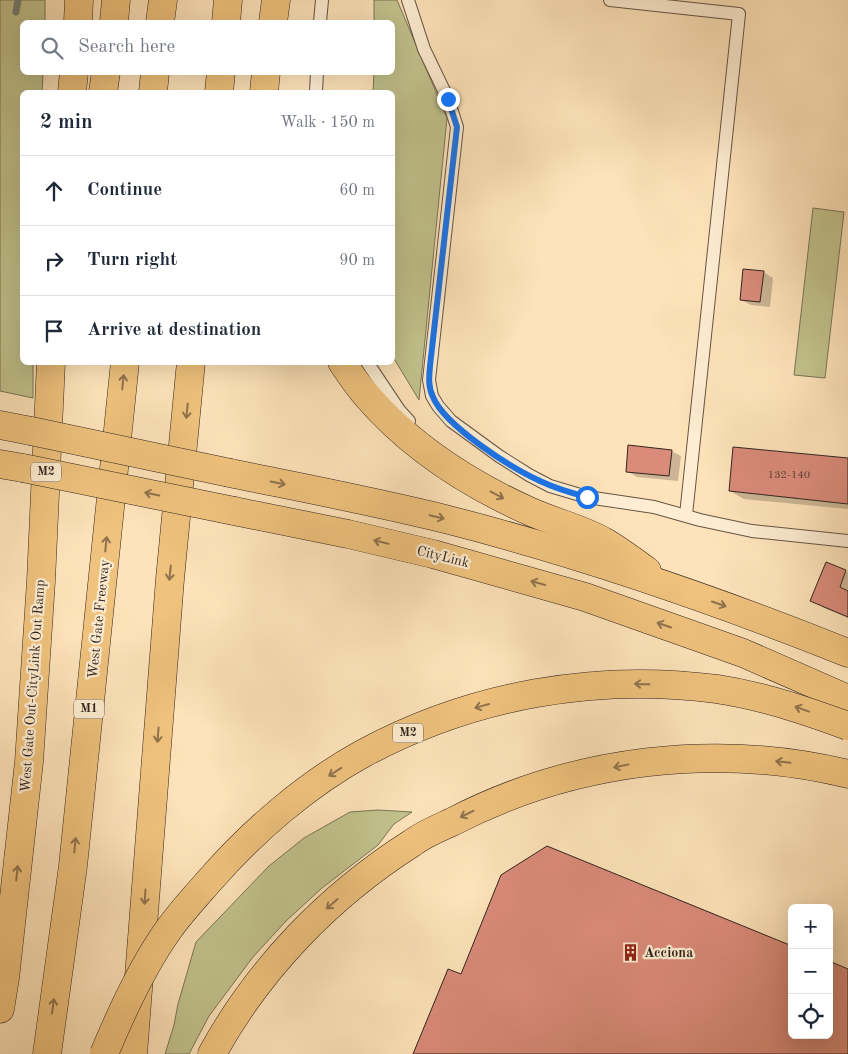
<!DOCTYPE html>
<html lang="en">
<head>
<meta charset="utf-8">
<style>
	body { margin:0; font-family:"Old Standard TT",serif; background:#f2f2f3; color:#1f2937 }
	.controls { position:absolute; right:15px; bottom:15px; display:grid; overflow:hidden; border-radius:8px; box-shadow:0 5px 20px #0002 }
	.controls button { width:45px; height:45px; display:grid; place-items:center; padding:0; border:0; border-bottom:1px solid #e0e1e3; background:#fff; color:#1f2937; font:25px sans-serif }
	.stop { position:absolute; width:15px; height:15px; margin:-11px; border:4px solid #1a73e8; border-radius:50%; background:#fff }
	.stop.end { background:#1a73e8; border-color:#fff; box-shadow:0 1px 5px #0008 }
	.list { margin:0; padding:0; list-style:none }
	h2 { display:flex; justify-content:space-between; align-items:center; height:65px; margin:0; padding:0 20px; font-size:21px }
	h2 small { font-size:16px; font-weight:400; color:#747a83 }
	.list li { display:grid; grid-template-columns:32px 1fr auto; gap:15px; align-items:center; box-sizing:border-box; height:70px; padding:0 20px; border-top:1px solid #e0e1e3 }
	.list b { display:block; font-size:19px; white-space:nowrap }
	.list em { font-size:16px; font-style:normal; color:#747a83 }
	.icon { flex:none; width:28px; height:28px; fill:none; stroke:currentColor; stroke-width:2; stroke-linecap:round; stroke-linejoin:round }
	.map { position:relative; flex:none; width:848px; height:1054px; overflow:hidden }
	.search { position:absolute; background:#fff; box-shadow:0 5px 20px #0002; left:20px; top:20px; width:375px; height:55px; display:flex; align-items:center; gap:12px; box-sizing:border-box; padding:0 18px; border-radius:8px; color:#747a83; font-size:19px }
	.panel { position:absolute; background:#fff; box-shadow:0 5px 20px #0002; left:20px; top:90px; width:375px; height:275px; border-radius:8px }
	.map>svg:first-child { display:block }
	.green { fill:#c2c38e; stroke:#7a7456 }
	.shadow { fill:#0003 }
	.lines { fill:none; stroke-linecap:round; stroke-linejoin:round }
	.stream { stroke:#748077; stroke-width:7 }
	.building { fill:#da8b7a; stroke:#31241e }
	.service-casing { stroke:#645445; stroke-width:14 }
	.motorway-casing { stroke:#31241e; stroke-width:29 }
	.service { stroke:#feedd2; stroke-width:12 }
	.motorway { stroke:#efc27d; stroke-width:28 }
	.motorway-bridge-casing { stroke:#31241e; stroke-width:29; stroke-linecap:butt }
	.motorway-bridge { stroke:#efc27d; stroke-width:28 }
	.oneway { stroke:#90734e }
	.route { stroke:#1a73e8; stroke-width:6 }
	.labels { text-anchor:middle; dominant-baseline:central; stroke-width:4.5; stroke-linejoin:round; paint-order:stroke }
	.number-label { font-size:11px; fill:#5b3e35 }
	.shield { fill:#feedd2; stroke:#6e6054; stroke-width:1 }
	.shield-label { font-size:12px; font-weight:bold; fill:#31241e }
	.street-label { font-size:14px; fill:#31241e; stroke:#feedd2 }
	.poi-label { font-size:14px; font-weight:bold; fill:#31241e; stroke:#feedd2; text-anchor:start }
</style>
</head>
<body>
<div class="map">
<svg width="848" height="1054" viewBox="0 0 848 1054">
	<rect width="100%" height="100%" fill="#fee3ba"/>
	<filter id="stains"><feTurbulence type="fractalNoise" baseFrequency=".004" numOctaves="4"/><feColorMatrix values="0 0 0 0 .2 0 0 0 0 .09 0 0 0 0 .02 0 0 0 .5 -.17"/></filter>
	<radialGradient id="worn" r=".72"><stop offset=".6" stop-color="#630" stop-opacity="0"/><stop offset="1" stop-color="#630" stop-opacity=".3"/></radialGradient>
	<g class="green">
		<path d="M 0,0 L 45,0 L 45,22 L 22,22 L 22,72 L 43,73 L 42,92 L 22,92 L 22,362 L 33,363 L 33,398 L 0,391 Z"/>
		<path d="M 374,0 L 397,0 L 447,118 L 419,400 L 393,357 L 392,92 L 373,92 L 374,73 L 392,72 L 392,22 L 374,22 Z"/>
		<path d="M 813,208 L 844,212 L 825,378 L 794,375 Z"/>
		<path d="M 378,810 L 412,812 L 394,824 L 378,845 L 322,888 L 286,921 L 253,957 L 209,1016 L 189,1054 L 165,1054 L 174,1025 L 178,1004 L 196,942 L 269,866 L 304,838 L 350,812 Z"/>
	</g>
	<g class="shadow">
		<path d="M 763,272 L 773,278 L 770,307 L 751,305 L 741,300 Z"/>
		<path d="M 671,451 L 681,456 L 678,481 L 637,477 L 627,471 Z"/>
		<path d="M 848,460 L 848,509 L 744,499 L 730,491 Z"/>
		<path d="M 827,564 L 848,572 L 848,618 L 826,609 L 812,601 Z"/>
	</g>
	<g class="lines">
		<path class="stream" d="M 16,12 L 18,0"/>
	</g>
	<g class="building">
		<path d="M 743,269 L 764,271 L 760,302 L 740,300 Z"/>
		<path d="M 628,445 L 672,450 L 669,476 L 626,472 Z"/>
		<path d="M 733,447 L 848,458 L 848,504 L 729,491 Z"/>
		<path d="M 826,562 L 846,570 L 840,587 L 848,591 L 848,617 L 810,601 Z"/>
		<path d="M 547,846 L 792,946 L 792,1035 L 829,1035 L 829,961 L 848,969 L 848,1054 L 413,1054 L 448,969 L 461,974 L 501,875 Z"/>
	</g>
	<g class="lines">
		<defs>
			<g id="service">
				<path d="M 408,0 L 424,49 L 448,99 L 457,127 L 429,380 L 432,396 L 438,406 L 451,421 L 499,456 L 529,475 L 550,486 L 587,497 L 654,507 L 700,520 L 752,531 L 848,541"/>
				<path d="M 610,0 L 739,14 L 686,515"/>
				<path d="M 320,22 L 322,0"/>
				<path d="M 316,92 L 317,72"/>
				<path d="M 367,362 L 399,410 L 409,421"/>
			</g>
			<g id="motorway">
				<path d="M 78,22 L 79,0"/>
				<path d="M 114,22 L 116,0"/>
				<path d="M 160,22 L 163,0"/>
				<path d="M 226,22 L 228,0"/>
				<path d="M 273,22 L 276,0"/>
				<path d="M 72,92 L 74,72"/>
				<path d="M 103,92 L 106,72"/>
				<path d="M 153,92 L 155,72"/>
				<path d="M 219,92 L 221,72"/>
				<path d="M 264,92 L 266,72"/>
				<path d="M 342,362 C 350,374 357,385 367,396 C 410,446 469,484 529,511 C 553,522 580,528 603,541 C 618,549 633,561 647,571"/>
				<path d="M 0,425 L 31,431"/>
				<path d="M 0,464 L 23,468"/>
				<path d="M 230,473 C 303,488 377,502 449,520 C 585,555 718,601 848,653"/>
				<path d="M 234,511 L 348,534 L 433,554 L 585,597 L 743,653 L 848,699"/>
				<path d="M 0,1009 L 5,978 L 29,762 L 41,581 L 51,362"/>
				<path d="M 47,1054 L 73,866 L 125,362"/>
				<path d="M 133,1054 L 170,579 L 191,362"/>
				<path d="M 212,1054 C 259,968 329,896 412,843 C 424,834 439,828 452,822 C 573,759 716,742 848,774"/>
			</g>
		</defs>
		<use href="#service" class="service-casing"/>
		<use href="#motorway" class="motorway-casing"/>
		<use href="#service" class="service"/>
		<use href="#motorway" class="motorway"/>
		<defs>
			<g id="motorway-bridge">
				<path d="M 31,431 L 230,473"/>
				<path d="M 23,468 L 234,511"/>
				<path d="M 104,1054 C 121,1013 143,965 169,929 C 181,912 196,896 210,880 C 253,831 307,784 364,753 C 472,695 595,673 717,689 C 763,696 804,710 848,726"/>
			</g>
		</defs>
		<use href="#motorway-bridge" class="motorway-bridge-casing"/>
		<use href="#motorway-bridge" class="motorway-bridge"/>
	</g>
	<defs><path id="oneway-shaft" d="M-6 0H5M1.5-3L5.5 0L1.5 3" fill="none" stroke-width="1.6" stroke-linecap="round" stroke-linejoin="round" transform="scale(1.25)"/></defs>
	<g class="oneway">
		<use href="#oneway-shaft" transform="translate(123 382) rotate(-84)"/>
		<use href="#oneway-shaft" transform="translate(187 411) rotate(96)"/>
		<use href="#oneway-shaft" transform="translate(278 483) rotate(11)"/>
		<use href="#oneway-shaft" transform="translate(152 494) rotate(-168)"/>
		<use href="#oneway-shaft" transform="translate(497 495) rotate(28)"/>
		<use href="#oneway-shaft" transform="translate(437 517) rotate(13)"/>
		<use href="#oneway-shaft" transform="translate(381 542) rotate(-167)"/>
		<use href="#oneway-shaft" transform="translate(106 544) rotate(-84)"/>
		<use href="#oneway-shaft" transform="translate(170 573) rotate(96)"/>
		<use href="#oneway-shaft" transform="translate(538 583) rotate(-164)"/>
		<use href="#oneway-shaft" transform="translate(719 604) rotate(19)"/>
		<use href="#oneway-shaft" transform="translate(664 625) rotate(-161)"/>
		<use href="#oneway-shaft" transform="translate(642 684) rotate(-179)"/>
		<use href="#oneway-shaft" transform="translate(482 706) rotate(165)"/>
		<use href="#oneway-shaft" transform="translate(802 709) rotate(-160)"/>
		<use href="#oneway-shaft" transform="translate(158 735) rotate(94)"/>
		<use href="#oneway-shaft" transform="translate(783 762) rotate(-174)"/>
		<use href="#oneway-shaft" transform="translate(621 766) rotate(169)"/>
		<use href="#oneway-shaft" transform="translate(335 772) rotate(147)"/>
		<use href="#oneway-shaft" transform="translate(467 814) rotate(154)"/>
		<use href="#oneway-shaft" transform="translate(75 845) rotate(-84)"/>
		<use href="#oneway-shaft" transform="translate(17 873) rotate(-84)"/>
		<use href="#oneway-shaft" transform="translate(145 897) rotate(94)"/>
		<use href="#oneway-shaft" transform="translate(332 904) rotate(139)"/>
		<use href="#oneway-shaft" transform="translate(53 1006) rotate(-82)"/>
	</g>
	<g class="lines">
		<path class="route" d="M 448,99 L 457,127 L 430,366 C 429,377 428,387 433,397 C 445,426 511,468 540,481 C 555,488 571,493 587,497"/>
	</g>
	<defs>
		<symbol id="building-bare" viewBox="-9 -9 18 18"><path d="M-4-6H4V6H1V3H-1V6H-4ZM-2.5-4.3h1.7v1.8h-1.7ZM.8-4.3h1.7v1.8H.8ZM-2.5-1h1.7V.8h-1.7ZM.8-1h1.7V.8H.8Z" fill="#8f2418" stroke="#feedd2" stroke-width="2.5" paint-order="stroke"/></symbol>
	</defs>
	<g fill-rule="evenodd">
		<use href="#building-bare" x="618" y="940" width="25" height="25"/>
	</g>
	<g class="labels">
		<g class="number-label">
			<text x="789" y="475">132-140</text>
		</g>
		<g class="shield">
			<rect x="31" y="462.5" width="30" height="19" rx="4"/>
			<rect x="74" y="699.5" width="30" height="19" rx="4"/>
			<rect x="393" y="723.5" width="30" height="19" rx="4"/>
		</g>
		<g class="shield-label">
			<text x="46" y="472">M2</text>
			<text x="89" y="709">M1</text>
			<text x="408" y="733">M2</text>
		</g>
		<g class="street-label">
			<text transform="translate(443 557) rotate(14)">CityLink</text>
			<text transform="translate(99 619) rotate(-84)">West Gate Freeway</text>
			<text transform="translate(33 686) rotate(-86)">West Gate Out-CityLink Out Ramp</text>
		</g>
		<g class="poi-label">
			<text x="644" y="953">Acciona</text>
		</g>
	</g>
	<rect width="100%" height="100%" filter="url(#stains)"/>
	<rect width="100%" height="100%" fill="url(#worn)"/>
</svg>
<div class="controls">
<button>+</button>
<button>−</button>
<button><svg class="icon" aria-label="locate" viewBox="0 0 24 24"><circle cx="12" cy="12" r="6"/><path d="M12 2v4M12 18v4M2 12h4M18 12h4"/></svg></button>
</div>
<div class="stop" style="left:587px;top:497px"></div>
<div class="stop end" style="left:448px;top:99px"></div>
<div class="search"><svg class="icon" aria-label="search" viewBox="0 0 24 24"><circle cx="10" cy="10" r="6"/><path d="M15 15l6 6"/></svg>Search here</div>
<section class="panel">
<h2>2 min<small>Walk · 150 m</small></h2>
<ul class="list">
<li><svg class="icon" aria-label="ahead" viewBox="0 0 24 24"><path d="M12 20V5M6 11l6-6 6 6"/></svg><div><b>Continue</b></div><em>60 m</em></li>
<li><svg class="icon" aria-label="right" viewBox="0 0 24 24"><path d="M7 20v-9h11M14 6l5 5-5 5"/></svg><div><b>Turn right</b></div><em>90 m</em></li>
<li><svg class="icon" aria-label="arrive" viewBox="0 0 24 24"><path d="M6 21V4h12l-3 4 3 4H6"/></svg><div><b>Arrive at destination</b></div></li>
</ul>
</section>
</div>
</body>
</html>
